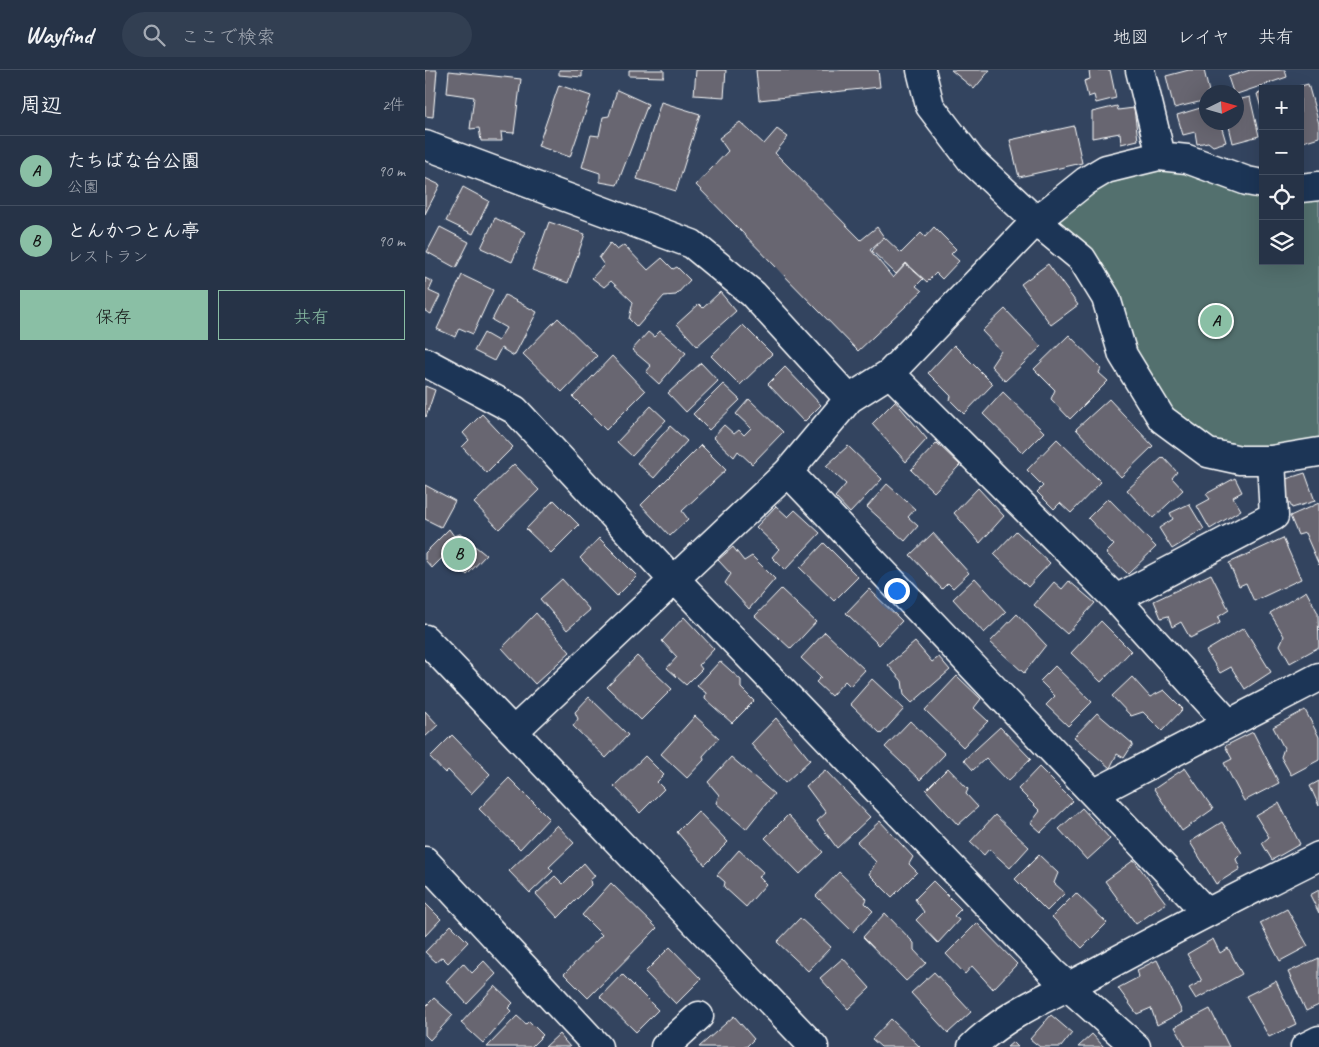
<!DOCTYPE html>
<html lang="ja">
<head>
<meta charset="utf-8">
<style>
	:root { --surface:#263347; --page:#323f52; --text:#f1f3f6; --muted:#a4aab4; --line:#424e60; --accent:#8abfa5 }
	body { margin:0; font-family:Caveat,"Klee One",sans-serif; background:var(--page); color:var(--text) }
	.controls { position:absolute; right:15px; top:15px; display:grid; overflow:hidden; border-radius:0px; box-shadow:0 5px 20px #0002 }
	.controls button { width:45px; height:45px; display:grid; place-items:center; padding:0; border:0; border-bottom:1px solid var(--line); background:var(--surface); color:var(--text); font:25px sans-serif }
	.compass { position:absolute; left:774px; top:15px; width:45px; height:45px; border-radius:50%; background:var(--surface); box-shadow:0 5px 20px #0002; rotate:85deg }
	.you { position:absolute; left:471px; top:520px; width:18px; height:18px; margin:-12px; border:4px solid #fff; border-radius:50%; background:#1a73e8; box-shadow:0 0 0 8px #1a73e833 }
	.badge { display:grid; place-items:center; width:32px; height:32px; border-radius:50%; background:var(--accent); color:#111; font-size:16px; font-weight:700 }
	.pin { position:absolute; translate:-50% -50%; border:2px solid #fff; box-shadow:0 1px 5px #0006 }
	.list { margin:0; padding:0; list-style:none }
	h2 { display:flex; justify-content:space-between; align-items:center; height:65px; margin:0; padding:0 20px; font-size:21px }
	h2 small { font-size:16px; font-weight:400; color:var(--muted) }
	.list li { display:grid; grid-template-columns:32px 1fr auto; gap:15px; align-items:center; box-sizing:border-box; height:70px; padding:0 20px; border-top:1px solid var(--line) }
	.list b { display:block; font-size:19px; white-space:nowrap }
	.list p { margin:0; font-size:16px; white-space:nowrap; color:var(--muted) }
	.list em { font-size:16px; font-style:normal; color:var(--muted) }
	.actions { display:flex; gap:10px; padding:15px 20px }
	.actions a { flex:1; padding:11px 0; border:1px solid var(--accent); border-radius:0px; text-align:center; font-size:18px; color:var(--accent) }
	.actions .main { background:var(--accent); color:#111 }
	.icon { flex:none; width:28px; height:28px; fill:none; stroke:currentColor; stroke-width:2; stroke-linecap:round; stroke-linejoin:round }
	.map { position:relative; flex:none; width:894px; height:977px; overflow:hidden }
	header { display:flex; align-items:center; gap:30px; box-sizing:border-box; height:70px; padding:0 25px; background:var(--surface); border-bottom:1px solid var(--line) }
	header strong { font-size:24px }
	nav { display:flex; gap:28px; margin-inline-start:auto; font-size:18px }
	.search { width:350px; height:45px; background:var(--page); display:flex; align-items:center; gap:12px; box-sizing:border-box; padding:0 18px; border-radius:28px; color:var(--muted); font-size:19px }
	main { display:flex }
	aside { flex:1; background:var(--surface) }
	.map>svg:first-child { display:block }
	.green { fill:#52706e; stroke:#a8b8b6 }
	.building { fill:#676671; stroke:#fff }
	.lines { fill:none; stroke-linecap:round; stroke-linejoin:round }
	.minor-casing { stroke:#fff; stroke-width:31 }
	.minor { stroke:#1d3557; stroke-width:28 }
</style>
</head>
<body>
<header>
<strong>Wayfind</strong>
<div class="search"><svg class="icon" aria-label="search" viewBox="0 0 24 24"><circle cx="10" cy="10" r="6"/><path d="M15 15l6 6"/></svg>ここで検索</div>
<nav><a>地図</a><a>レイヤ</a><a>共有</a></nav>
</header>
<main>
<aside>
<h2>周辺<small>2件</small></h2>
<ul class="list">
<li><span class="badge">A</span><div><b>たちばな台公園</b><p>公園</p></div><em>90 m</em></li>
<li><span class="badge">B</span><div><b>とんかつとん亭</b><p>レストラン</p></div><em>90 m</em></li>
</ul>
<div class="actions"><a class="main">保存</a><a>共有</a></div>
</aside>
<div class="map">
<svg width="894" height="977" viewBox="0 0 894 977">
	<rect width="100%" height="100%" fill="#33445f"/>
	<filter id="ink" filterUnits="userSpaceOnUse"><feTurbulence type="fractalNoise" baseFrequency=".02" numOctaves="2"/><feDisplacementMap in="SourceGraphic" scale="10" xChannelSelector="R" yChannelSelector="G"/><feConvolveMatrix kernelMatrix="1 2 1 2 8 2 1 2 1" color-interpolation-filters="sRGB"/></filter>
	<g filter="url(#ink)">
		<path class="green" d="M734 86 838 114V191H875V118L894 116V382L815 390 737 349 681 228 611 151Z"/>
		<path class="building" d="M0 0H12L8 47 0 46Z
			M134 0H157V7L134 5Z
			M204 0H239V7L204 6Z
			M271 0H301L299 27 269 25Z
			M331 0H453L455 17 334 30Z
			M526 0H565L549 19Z
			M664 0H685L691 28 671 33 669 25 663 27 659 11 665 9Z
			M764 0H779L784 22H782V30L749 38 741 6Z
			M825 0H860L862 7 812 24 808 22 803 7Z
			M24 1 96 9 89 63 76 62 77 71H56L54 58 45 59 49 27 22 23Z
			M883 14 894 54V67L878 72 875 61V19H865Z
			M134 15 166 26 145 87 113 76Z
			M192 20 223 34 192 115 175 112V103L157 97 166 65 174 66 178 47 184 46Z
			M838 22V45L832 24Z
			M825 27 834 66 808 73 803 52H812V30Z
			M236 32 275 44 251 121 212 109Z
			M692 36 693 40 709 38 713 70 696 74 695 63 667 68V42Z
			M782 36V52H795L801 72 788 76 783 72 772 74 770 62 758 65 752 45Z
			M315 52 339 74 352 59 363 67 350 83 436 170 452 157 459 167 445 180 468 208 481 194 498 209 491 216 497 221 433 281 271 115 303 81 294 68Z
			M649 56 657 93 594 107 585 70Z
			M0 108 15 115 0 144Z
			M38 117 64 131 48 164 21 151Z
			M70 148 100 162 87 192 56 178Z
			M124 152 160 164 143 213 107 200Z
			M15 157 44 172 31 198 2 182Z
			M509 157 531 179 526 184 534 191 517 209 511 203 502 212 481 193 471 204 447 181 459 167 476 183 496 163 500 167Z
			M185 173 192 180 199 175 223 200 237 188 248 199 252 197 265 210 251 225 239 226 212 257 204 249 208 232 186 211 179 217 167 208 179 195 174 188Z
			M623 194 653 235 626 255 596 214Z
			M37 205 68 220 48 264 34 258 30 267 12 259Z
			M0 208 8 212 4 221 15 226 6 244 0 241Z
			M295 222 311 241 272 276 252 254 274 234 278 238Z
			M80 225 112 242 89 286 76 278 69 291 49 281 59 263 73 271 81 258 67 250Z
			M580 239 616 277 580 311 566 296 576 281 557 261Z
			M133 248 172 286 137 322 98 284Z
			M318 255 347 284 315 315 286 286Z
			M235 261 261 283 234 314 221 302 226 296 207 280 223 262 229 267Z
			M644 265 676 298 674 303 683 311 645 349 626 329 630 320 609 299Z
			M529 275 568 314 539 344 525 330 526 326 503 303Z
			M187 286 220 321 181 360 148 327Z
			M276 293 293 311 261 342 243 323Z
			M360 297 396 335 379 352 343 314Z
			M298 314 315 330 284 360 268 344Z
			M0 316 10 320 1 347 0 346Z
			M578 322 619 362 598 383 558 344Z
			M324 329 358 362 327 394 313 381 309 387 288 367 299 355 309 364 314 360 319 365 326 358 311 344Z
			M684 329 728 376 696 407 651 359Z
			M470 331 502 369 481 392 447 354Z
			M226 336 241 350 207 386 192 372Z
			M57 344 88 377 62 403 37 377 44 370 38 363Z
			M245 356 262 371 229 408 212 393Z
			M632 369 676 412 646 443 635 433 629 439 612 422 618 416 602 400Z
			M512 373 535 395 509 422 486 400Z
			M276 375 301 400 257 441 263 449 245 466 216 435Z
			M423 376 457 409 425 443 410 427 421 414 401 396Z
			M738 387 752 402 747 408 758 420 728 448 702 420Z
			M89 394 114 420 74 459 49 433Z
			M880 403 890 431 867 438 860 424 861 409Z
			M810 408 817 422 808 427 816 440 785 459 772 436 785 429 781 424Z
			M462 414 490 439 483 447 493 456 480 471 442 437Z
			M0 415 30 431 16 457 0 449Z
			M553 418 579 446 555 473 529 443Z
			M683 428 731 477 703 504 681 483 689 475 663 448Z
			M129 430 154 455 126 483 101 459Z
			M894 433V495L880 463 873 465 865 446Z
			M764 434 779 459 747 479 734 458 748 449 745 443Z
			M351 436 363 447 370 440 395 463 360 500 347 487 354 479 331 457Z
			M24 459 29 466 35 464 61 485 42 505 20 485 7 498 0 490V483Z
			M591 461 625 493 603 517 569 484Z
			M508 463 544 503 528 518 523 513 517 519 485 485Z
			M174 468 212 506 192 526 155 488Z
			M858 468 876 509 829 531 821 513 814 516 804 493Z
			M399 473 433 507 409 531 375 498Z
			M308 477 319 491 327 486 350 509 324 539 300 513 306 504 293 490Z
			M786 504 804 540 793 547 795 553 765 568 756 552 747 557 743 546 736 548 729 531Z
			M550 508 581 542 559 563 528 529Z
			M137 509 165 540 142 560 115 529Z
			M644 511 670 533 642 564 609 535 629 512 637 519Z
			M356 519 391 552 366 579 330 546Z
			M444 519 477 551 454 575 421 543Z
			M881 521 893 543 894 577 865 593 855 575 859 566 845 543Z
			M111 543 145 582 110 614 77 578Z
			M592 544 621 575 599 603 565 572Z
			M259 547 289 579 274 595 277 599 261 615 242 598 252 587 237 571Z
			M676 551 706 581 676 612 646 583Z
			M819 558 846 602 820 619 806 597 795 603 781 581Z
			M400 562 440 600 425 616 420 611 406 626 391 612 396 607 376 588Z
			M490 572 507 592 514 587 525 600 487 633 479 625 477 611 463 595Z
			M212 586 247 619 216 650 182 617Z
			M295 591 316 610V618L329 631 307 653 280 629 281 623 272 616Z
			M630 596 667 632 643 656 621 635 630 626 615 611Z
			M532 606 556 629 549 638 563 651 538 677 500 640Z
			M707 607 725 627 739 620 758 639 737 661 718 642 706 646 687 626Z
			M447 609 479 639 456 664 425 634Z
			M164 627 203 665 181 688 148 656 153 649 150 642Z
			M880 640 894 667V690L866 705 856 687 859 678 848 657Z
			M0 641 13 655 0 667Z
			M672 643 708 674 699 688 692 684 685 698 649 667Z
			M270 646 294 668 278 686 279 690 262 708 236 684Z
			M351 648 385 690 360 713 326 674Z
			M485 651 520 684 495 710 460 677Z
			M575 657 606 689 583 711 561 688 548 700 539 690Z
			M828 662 854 713 819 731 799 693 807 689 800 676Z
			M27 665 65 704 46 724 23 700 20 703 5 687Z
			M220 686 239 705 232 712 239 719 215 743 189 716Z
			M306 687 349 724 321 759 291 733 294 725 283 712Z
			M614 697 648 731 616 762 606 753 615 741 593 719Z
			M523 698 543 719 541 724 553 737 533 755 501 720Z
			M760 698 788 739 757 761 729 719Z
			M400 700 445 747 412 778 392 751 401 743 381 716Z
			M84 708 124 748 95 779 54 739Z
			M894 711V736L885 716Z
			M854 733 875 774 847 790 837 773 844 767 831 746Z
			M657 738 685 769 662 790 634 759Z
			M273 741 303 772 280 795 252 762Z
			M363 745 398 782 375 804 340 768Z
			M570 745 604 777 585 798 564 779 559 785 545 772Z
			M455 751 488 787 484 794 492 802 467 827 444 804 451 792 432 772Z
			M797 752 817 783 811 789 815 799 791 814 765 772Z
			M132 755 149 773 124 797 128 801 105 823 84 801Z
			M314 780 338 802 334 807 341 814 321 837 299 817 300 812 292 805Z
			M614 785 633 803 629 813 640 823 622 841 590 809Z
			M709 790 741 833 711 854 680 811Z
			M159 793 170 806 165 810 166 815 133 848 111 824 130 806 138 814Z
			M414 802 442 829 440 833 448 841 428 862 391 826Z
			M508 811 536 839 529 846 534 850 513 873 491 850 499 842 490 829Z
			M186 813 232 858 163 928 139 904 177 865 157 845Z
			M894 820V843L885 825Z
			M651 823 682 853 657 878 627 847Z
			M0 833 16 849 0 866Z
			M862 839 883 876 855 891 835 853Z
			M460 843 489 873V880L501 893 481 911 438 867Z
			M375 848 406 877 383 901 352 872Z
			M552 853 592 894 568 919 547 896 540 904 521 884Z
			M26 855 43 872 23 893 17 887 11 892 0 882Z
			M788 869 795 883 803 878 817 904 771 929 764 918 777 911 762 884Z
			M245 877 276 909 251 934 220 902Z
			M418 888 445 918 423 939 395 908Z
			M894 888V935L881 941 863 902Z
			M732 890 757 942 732 955 726 938 712 944 693 918 714 907 712 900Z
			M59 891 71 904 42 934 21 911 38 893 47 903Z
			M509 902 546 942 523 963 486 923Z
			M197 904 233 940 211 962 175 927Z
			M851 911 871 954 844 967 821 926Z
			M70 916 88 933 83 938 86 941 58 973 36 953Z
			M9 928 28 945 5 970 0 965V937Z
			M785 939 804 977H761L750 957Z
			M626 945 647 963 636 977H615L605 969Z
			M92 946 101 954 104 951 118 965 106 977H62Z
			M309 946 329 969 321 977H274Z
			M466 949 495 977H456L447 969Z
			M134 964 145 977H120Z
			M667 964 679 977H653Z
			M588 972 593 977H582Z"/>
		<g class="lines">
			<defs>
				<path id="minor" d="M496 0 505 36 546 90 611 151 657 189 681 228 698 285 737 349 783 383 815 390H846L894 382
					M715 0 736 86
					M0 75 267 174 328 224 424 329
					M875 118 894 116
					M0 292 90 340 238 499 249 508 628 903 711 977
					M465 303 691 529 803 653
					M363 402 781 842
					M691 529 849 446 846 390
					M0 569 389 977
					M89 661 363 402 424 329 465 303 611 151 661 111 681 99 734 86 762 89 822 111 838 114
					M670 723 894 607
					M0 791 173 977
					M240 977 274 946
					M547 977C582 943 624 927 667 904 742 863 818 824 894 786
					M880 977 894 970"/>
			</defs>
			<use href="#minor" class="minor-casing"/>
			<use href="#minor" class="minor"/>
		</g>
	</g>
</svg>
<div class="controls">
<button>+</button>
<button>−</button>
<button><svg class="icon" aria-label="locate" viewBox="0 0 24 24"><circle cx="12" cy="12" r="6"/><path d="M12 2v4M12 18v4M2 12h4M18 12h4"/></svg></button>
<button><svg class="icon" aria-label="layers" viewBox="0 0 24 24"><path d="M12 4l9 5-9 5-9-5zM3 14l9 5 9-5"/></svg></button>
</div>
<svg class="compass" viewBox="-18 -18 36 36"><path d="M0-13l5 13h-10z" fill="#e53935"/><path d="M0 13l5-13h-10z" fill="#a4aab4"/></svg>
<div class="you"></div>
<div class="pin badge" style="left:791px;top:251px">A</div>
<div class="pin badge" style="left:34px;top:484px">B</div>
</div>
</main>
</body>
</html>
